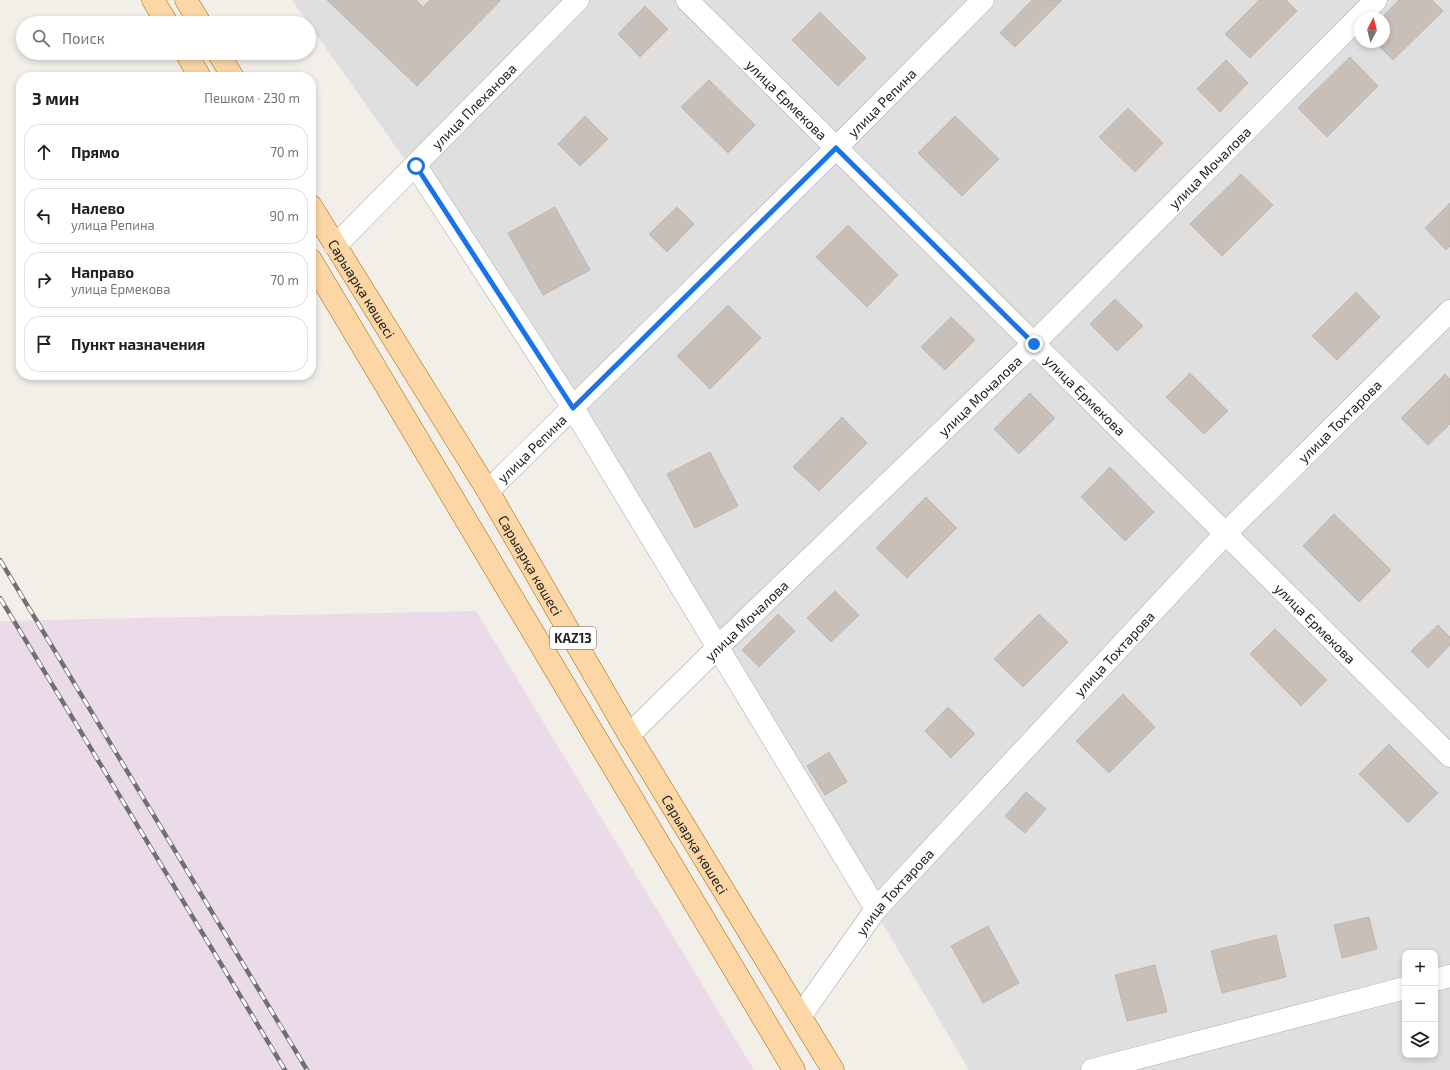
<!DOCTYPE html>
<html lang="ru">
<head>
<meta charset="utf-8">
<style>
	:root { --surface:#fff; --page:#f6f6f6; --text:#202124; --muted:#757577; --line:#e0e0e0 }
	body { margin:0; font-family:"Exo 2",sans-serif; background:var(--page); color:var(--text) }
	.controls { position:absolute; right:12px; bottom:12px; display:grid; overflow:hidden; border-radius:8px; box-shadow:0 2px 6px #0003 }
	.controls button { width:36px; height:36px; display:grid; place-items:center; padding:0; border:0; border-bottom:1px solid var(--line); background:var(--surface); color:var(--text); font:20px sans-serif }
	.compass { position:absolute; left:1354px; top:12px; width:36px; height:36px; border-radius:50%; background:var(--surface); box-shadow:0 2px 6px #0003; rotate:7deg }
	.stop { position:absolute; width:12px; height:12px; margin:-9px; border:3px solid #1a73e8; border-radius:50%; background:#fff }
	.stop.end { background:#1a73e8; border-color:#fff; box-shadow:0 1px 4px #0008 }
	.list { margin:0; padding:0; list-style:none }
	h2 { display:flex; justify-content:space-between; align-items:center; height:52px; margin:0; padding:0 16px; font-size:17px }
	h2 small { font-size:13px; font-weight:400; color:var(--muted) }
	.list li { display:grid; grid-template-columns:26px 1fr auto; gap:12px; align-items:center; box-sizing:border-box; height:56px; margin:0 8px 8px; padding:0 8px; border:1px solid var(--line); border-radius:16px }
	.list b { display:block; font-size:15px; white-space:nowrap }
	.list p { margin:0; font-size:13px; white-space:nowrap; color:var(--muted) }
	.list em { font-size:13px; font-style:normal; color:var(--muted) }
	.icon { flex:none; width:22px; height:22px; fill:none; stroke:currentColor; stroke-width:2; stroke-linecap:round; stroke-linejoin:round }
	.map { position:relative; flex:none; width:1450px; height:1070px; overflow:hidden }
	.search { position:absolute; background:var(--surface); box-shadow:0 2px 6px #0003; left:16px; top:16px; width:300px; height:44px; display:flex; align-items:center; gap:10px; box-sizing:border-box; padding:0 14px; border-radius:22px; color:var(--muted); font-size:15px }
	.panel { position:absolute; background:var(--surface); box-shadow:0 2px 6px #0003; left:16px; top:72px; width:300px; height:308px; border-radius:16px }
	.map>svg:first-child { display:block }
	.residential { fill:#e0dfdf; fill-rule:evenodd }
	.industrial { fill:#ebdbe8 }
	.building { fill:#c7bfb8; stroke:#c4b6ab }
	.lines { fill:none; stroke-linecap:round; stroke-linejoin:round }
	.minor-casing { stroke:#a9a9a9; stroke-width:23 }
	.primary-casing { stroke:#a06b00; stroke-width:23 }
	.minor { stroke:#fff; stroke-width:22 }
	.primary { stroke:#fcd6a4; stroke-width:22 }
	.rail-casing { stroke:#707070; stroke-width:4.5 }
	.rail { stroke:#fff; stroke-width:3; stroke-dasharray:9; stroke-linecap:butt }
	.route { stroke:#1a73e8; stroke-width:5 }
	.labels { text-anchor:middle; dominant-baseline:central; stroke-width:3; stroke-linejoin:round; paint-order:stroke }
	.shield { fill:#fff; stroke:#646464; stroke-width:1 }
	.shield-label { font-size:13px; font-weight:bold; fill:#222 }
	.street-label { font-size:14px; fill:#222; stroke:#fff }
</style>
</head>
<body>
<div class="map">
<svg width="1450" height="1070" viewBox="0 0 1450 1070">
	<rect width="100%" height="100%" fill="#f2efe9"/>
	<path class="residential" d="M292 0H1450V1070H969L565 386ZM1360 18H1384V42H1360ZM1405 953H1435V1055H1405Z"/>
	<path class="industrial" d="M476 611 754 1070H0V621Z"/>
	<path class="building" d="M327 0H416L423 7 430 0H501L417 86Z
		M1032 0H1062L1015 47 1000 33Z
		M1259 0H1286L1297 11 1250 58 1225 34Z
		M1399 0H1432L1443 11 1393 60 1375 42H1384V18H1381Z
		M645 6 668 29 640 57 618 34Z
		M820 12 866 58 838 86 792 40Z
		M1350 57 1378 86 1327 137 1298 108Z
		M1226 60 1248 83 1220 112 1197 89Z
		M709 80 755 125 728 153 681 107Z
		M1128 108 1163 143 1135 172 1099 137Z
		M585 116 608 139 580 166 558 144Z
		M955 116 999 159 962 196 918 153Z
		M1241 174 1273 205 1222 256 1190 224Z
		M1450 203V246L1446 250 1425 228Z
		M555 207 590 270 543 295 508 233Z
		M677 207 694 224 667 252 649 234Z
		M848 225 898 275 867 307 816 257Z
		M1356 292 1380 317 1337 360 1312 336Z
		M1115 299 1143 326 1117 351 1090 324Z
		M728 305 761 338 710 389 677 356Z
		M951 317 975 340 945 370 921 347Z
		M1190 373 1228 411 1204 434 1166 397Z
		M1445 374 1450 379V424L1428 445 1401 418Z
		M1030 393 1055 418 1019 454 994 429Z
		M842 417 867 443 819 491 793 467Z
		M710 452 738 506 695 528 667 474Z
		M1110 467 1154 512 1125 541 1081 497Z
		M926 497 957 528 907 578 876 548Z
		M1334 514 1391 570 1359 602 1303 546Z
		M835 591 859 615 831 642 807 618Z
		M778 614 795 631 759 667 742 650Z
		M1039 614 1068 642 1023 687 994 659Z
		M1438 625 1450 637V645L1428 668 1411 651Z
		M1275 629 1327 680 1301 706 1250 654Z
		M1123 694 1155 727 1109 773 1076 741Z
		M948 707 975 734 951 758 925 731Z
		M1389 744 1438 793 1408 823 1359 774Z
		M829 752 847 782 825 795 807 766Z
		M1026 792 1046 809 1025 833 1005 816Z
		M1369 917 1377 949 1342 958 1334 925Z
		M988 926 1019 983 983 1003 951 946Z
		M1276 935 1286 977 1222 993 1211 951Z
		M1155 965 1167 1012 1127 1021 1115 975Z"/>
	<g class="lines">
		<defs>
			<g id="minor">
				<path id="s1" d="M687 0 1450 756"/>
				<path d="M416 166 573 408 876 909"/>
				<path id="s2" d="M335 246 578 0"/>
				<path id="s3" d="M488 491 836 148 983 0"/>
				<path id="s4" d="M629 735 718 647 1033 344 1376 0"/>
				<path d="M1435 980 1450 976"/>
				<path id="s5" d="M801 1015 876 909 1225 534 1450 311"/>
				<path d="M1092 1070 1405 988"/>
			</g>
			<g id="primary">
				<path d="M153 0 167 23"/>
				<path d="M186 0 200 23"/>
				<path d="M186 53 200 77"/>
				<path d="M218 53 233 77"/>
				<path id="s6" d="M311 206 488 491 629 735 833 1070"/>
				<path d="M311 260 794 1070"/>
			</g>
		</defs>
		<use href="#minor" class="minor-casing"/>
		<use href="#primary" class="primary-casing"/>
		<use href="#minor" class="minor"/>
		<use href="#primary" class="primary"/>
		<defs>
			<path id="rail" d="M0 560 307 1070
				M0 598 285 1070"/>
		</defs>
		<use href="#rail" class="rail-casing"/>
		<use href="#rail" class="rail"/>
	</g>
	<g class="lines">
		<path class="route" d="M416 166 573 408 836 148 1034 344"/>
	</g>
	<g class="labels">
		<rect class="shield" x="550" y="627" width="46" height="22" rx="3"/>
		<g class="shield-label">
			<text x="573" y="638">KAZ13</text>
		</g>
		<g class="street-label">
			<text stroke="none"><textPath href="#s1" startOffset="141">улица Ермекова</textPath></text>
			<text stroke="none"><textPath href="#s3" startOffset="553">улица Репина</textPath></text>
			<text stroke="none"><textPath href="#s2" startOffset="197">улица Плеханова</textPath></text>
			<text stroke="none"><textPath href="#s4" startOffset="812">улица Мочалова</textPath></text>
			<text stroke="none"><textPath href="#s6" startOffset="97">Сарыарқа көшесі</textPath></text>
			<text stroke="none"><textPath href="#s1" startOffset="561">улица Ермекова</textPath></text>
			<text stroke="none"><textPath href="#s4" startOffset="488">улица Мочалова</textPath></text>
			<text stroke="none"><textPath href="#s5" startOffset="803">улица Тохтарова</textPath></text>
			<text stroke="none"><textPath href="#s3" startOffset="61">улица Репина</textPath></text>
			<text stroke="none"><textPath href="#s6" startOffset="421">Сарыарқа көшесі</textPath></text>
			<text stroke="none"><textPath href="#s4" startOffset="164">улица Мочалова</textPath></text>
			<text stroke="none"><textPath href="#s1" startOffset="885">улица Ермекова</textPath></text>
			<text stroke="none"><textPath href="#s5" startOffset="479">улица Тохтарова</textPath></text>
			<text stroke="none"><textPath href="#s6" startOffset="745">Сарыарқа көшесі</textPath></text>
			<text stroke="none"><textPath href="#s5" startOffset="155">улица Тохтарова</textPath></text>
		</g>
	</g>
</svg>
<div class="controls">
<button>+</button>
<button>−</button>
<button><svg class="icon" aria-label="layers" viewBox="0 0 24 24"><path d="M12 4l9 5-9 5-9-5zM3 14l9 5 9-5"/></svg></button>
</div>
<svg class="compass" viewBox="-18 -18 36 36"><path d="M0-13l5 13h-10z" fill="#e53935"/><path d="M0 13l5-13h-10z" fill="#757577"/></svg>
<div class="stop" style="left:416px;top:166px"></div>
<div class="stop end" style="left:1034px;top:344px"></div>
<div class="search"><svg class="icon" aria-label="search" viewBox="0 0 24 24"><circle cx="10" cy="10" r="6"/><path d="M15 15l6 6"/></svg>Поиск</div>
<section class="panel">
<h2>3 мин<small>Пешком · 230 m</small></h2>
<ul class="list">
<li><svg class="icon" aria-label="ahead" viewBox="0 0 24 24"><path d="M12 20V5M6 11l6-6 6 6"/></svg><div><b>Прямо</b></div><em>70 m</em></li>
<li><svg class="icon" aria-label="left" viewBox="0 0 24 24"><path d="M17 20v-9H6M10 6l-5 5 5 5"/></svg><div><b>Налево</b><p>улица Репина</p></div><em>90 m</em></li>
<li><svg class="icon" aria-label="right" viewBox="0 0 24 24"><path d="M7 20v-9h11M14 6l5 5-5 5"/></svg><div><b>Направо</b><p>улица Ермекова</p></div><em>70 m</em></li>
<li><svg class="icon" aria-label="arrive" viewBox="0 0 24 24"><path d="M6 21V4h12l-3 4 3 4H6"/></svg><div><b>Пункт назначения</b></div></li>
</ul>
</section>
</div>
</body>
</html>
